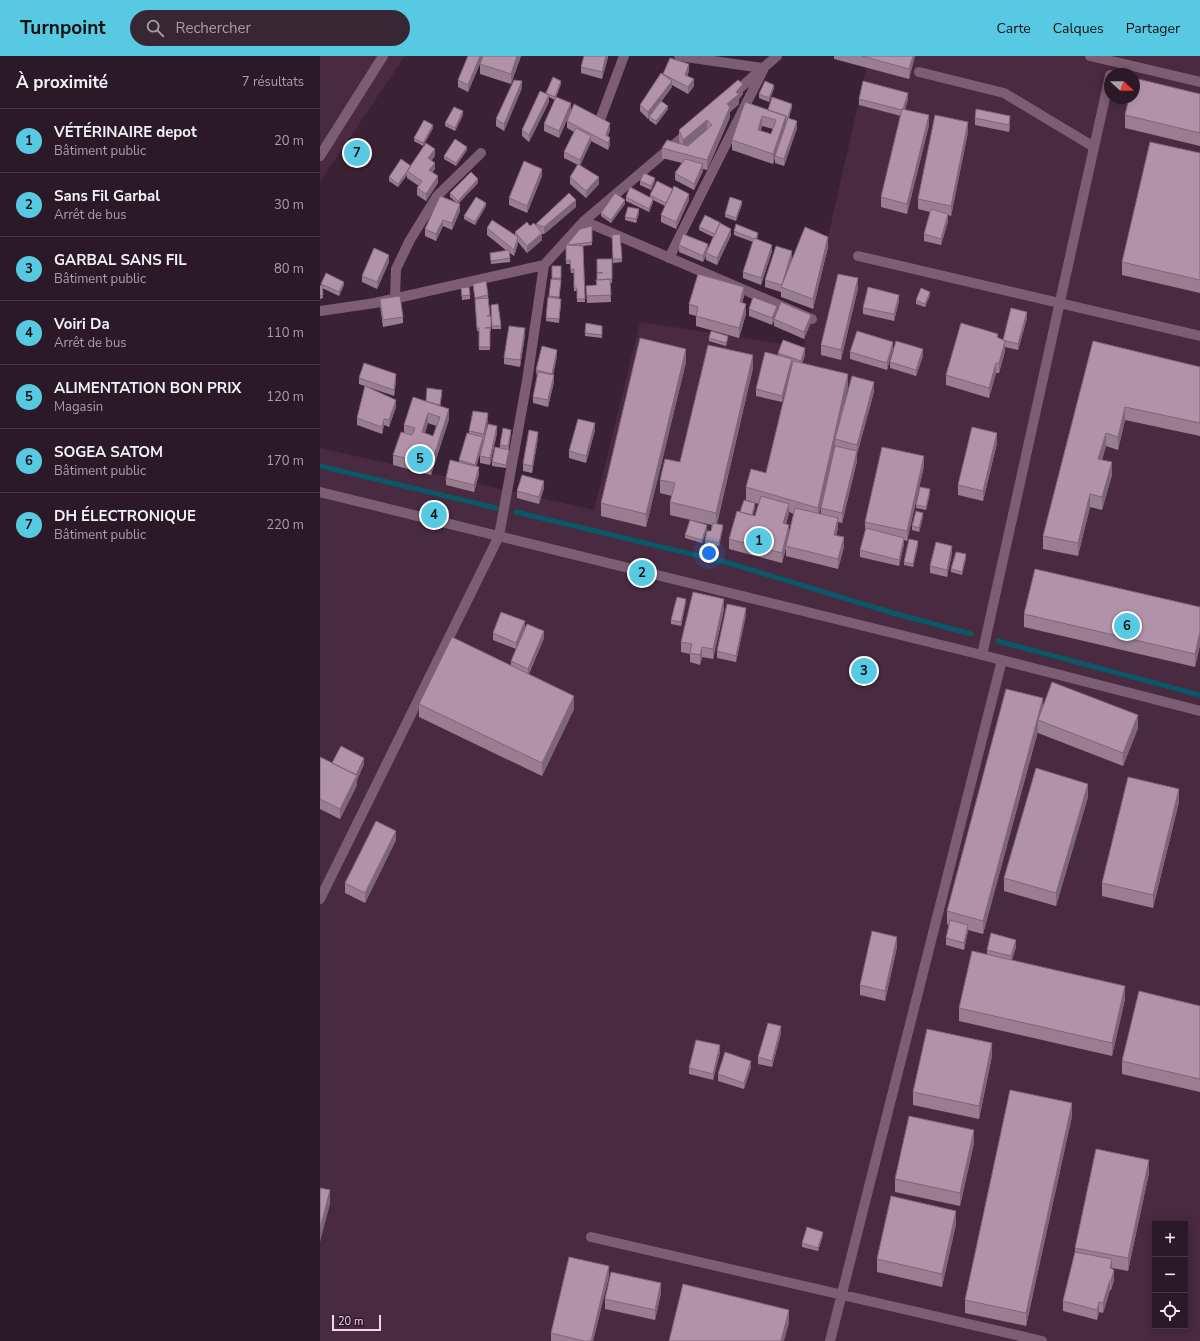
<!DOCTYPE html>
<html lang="fr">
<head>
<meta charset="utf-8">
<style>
	:root { --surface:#2c1927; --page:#382633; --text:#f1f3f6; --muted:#a6a0a7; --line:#483844; --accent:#57c9e2 }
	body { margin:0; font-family:"Nunito Sans",sans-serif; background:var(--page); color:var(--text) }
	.controls { position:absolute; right:12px; bottom:12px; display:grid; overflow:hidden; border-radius:0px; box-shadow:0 2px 10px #0003 }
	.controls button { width:36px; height:36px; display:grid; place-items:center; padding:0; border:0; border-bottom:1px solid var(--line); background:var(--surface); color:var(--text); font:20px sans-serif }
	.compass { position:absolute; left:784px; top:12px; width:36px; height:36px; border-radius:50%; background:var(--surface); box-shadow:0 2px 10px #0003; rotate:111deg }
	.scale { position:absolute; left:12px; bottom:10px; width:49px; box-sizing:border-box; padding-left:4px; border:2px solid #ebdae5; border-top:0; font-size:11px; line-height:14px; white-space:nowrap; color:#ebdae5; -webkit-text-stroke:3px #31182a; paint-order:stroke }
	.you { position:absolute; left:389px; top:497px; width:14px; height:14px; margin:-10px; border:3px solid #fff; border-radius:50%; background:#1a73e8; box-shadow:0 0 0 6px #1a73e833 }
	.badge { display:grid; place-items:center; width:26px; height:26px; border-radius:50%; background:var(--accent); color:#111; font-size:13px; font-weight:700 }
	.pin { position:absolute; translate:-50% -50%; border:2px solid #fff; box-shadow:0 1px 4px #0006 }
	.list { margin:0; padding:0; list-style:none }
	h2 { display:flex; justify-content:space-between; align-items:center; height:52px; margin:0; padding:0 16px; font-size:17px }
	h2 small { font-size:13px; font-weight:400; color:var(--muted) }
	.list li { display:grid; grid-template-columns:26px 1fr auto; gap:12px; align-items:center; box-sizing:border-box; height:64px; padding:0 16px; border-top:1px solid var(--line) }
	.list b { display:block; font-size:15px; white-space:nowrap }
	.list p { margin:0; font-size:13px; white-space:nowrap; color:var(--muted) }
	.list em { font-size:13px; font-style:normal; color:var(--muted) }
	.icon { flex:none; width:22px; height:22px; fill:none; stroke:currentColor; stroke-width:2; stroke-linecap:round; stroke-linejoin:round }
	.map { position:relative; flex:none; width:880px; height:1285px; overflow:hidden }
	header { display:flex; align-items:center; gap:24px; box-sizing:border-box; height:56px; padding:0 20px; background:var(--accent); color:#111 }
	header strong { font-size:19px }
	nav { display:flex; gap:22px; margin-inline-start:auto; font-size:14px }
	.search { width:280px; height:36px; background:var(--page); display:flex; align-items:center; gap:10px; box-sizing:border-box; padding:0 14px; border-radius:22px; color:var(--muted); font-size:15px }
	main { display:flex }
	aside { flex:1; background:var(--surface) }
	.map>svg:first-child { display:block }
	.built { fill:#492a40; fill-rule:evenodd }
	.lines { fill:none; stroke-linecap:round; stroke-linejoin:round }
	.stream { stroke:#085866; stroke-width:5 }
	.minor { stroke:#7d5d73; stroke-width:10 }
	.wall { fill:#997e90; fill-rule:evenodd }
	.shaded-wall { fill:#7d6676 }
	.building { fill:#b292a8; stroke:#7d6676; fill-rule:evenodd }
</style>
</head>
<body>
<header>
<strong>Turnpoint</strong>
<div class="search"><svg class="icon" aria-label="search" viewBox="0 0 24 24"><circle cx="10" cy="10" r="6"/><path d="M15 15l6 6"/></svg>Rechercher</div>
<nav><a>Carte</a><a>Calques</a><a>Partager</a></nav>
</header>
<main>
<aside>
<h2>À proximité<small>7 résultats</small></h2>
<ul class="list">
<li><span class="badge">1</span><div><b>VÉTÉRINAIRE depot</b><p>Bâtiment public</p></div><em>20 m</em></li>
<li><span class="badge">2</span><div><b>Sans Fil Garbal</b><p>Arrêt de bus</p></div><em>30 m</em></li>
<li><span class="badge">3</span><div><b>GARBAL SANS FIL</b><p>Bâtiment public</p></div><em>80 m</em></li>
<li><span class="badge">4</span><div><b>Voiri Da</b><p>Arrêt de bus</p></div><em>110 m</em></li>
<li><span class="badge">5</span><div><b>ALIMENTATION BON PRIX</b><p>Magasin</p></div><em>120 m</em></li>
<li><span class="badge">6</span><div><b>SOGEA SATOM</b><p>Bâtiment public</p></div><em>170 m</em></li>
<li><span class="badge">7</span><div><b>DH ÉLECTRONIQUE</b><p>Bâtiment public</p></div><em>220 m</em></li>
</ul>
</aside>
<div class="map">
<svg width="880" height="1285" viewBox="0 0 880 1285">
	<rect width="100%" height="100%" fill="#3b2134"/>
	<path class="built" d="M0 0H85L0 126Z
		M549 0H880V1285H0V392L274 454 320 266 483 291ZM790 18H814V42H790ZM835 1168H865V1270H835Z"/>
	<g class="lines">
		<path class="stream" d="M0 410 176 452
			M196 456 409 507 573 557 651 578
			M678 585 880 639"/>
		<path class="minor" d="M359 0 442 12
			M770 0 880 26
			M599 16 684 37 774 91
			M413 38 457 0
			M280 64 304 0
			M0 100 63 0
			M264 165 492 263
			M538 200 880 280
			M349 202 443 14
			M75 242 76 213 90 184 117 140 161 97
			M0 255 55 247 224 209 264 165 369 76
			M0 436 662 599 880 655
			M662 599 790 19
			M0 843 179 480 207 325 224 209
			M271 1181 722 1285
			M510 1285 682 604"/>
	</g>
	<path class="wall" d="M148 0H201L191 28 160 18V8L162 3 148 36 138 31V24Z
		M288 0 282 23 261 17V11Z
		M514 0H595L589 23 514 3Z
		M369 15 367 20 374 30 368 38 352 29V31L341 46 348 53 336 69 329 64V62L328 63 320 55V49L343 19Z
		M241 28 235 44 229 41V46L209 86 202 80V74L226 37Z
		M202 32 184 75 176 70V63Z
		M454 32 449 46 439 42V38Z
		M423 38 419 43V48L410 56V61L387 114 383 113V115L374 134 355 124V117L362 107 342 102V92L360 88 359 84V74Z
		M880 38V90L805 72V59Z
		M539 43H588L585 54 609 69 587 158 561 151V141L581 60 539 49Z
		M472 51 469 62 477 72 464 110 455 107V101L453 108 412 94V84L448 54ZM442 70 453 73 451 78 441 75Z
		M251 54 290 74 288 80 290 89 288 94 271 85V86L260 109 279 128 266 142 250 128V121L258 109 244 102V96L254 76 247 72V65L251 55 239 82 224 75V68Z
		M143 59 135 75 125 70V67Z
		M655 62 690 67 689 76 655 69Z
		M113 72 103 90 94 85V82Z
		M648 76 631 160 628 159V165L621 189 604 185V178L610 156 598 153V143Z
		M147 94 136 110 124 103V100Z
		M880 97V237L802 219V206Z
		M115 100 111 105 115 113 112 116 118 127 106 145 97 139V132L99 130 87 122V119L78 131 69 125V121L91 110Z
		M222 120 207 157 189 149V142Z
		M320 125H335L331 134 320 129Z
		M158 127 138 148 140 155 132 174 123 170 116 185 105 180V173L137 147 130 141V137Z
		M330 139 369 144 356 173 341 166V159L345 150 333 144V146L329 156 306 145V141H330Z
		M305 148 291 167 281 160V157Z
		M422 148 416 165 405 161V158Z
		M166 150 155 169 144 163V160Z
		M256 151 224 178H222V184L207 197 198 186V188L194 200 190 197V206L171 208 170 197 187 195 167 179V172L195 179V176L210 170 216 169V168Z
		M319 157 316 167 305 164V161Z
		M401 168 411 179 397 209 386 204V200L383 206 359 196V189L388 193 393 181 379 174V171Z
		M272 170V189L263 190 265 246H257V235H254V217H251L250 208H246V190Z
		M414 175 438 181 437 183 452 195 441 229 423 222V216L433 186 414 179Z
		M300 178 302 206 293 207 292 179Z
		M508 191 493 253 461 241V236L445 231V224L472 202 470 206Z
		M277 203H292V227H290L291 246 267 247 266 230 276 229 277 224Z
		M69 206 57 233 42 226V220Z
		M232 210H241V225L239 243 241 247 239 267 226 265 231 223H232Z
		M1 228 24 229 19 240 2 232 3 242 0 243V230L1 229Z
		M153 228 168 239 170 260H171V275H170V294H159V275H157L155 244Z
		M141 232 150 239V243L142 244Z
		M538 232 521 304 501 299V289Z
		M610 239 605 251 596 248V244Z
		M424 240 422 247 426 258 419 282 376 270V260L369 258V248Z
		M60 243 83 261V267L63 271 60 250Z
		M579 245 574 265 543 258V252Z
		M171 249 181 270V273H172Z
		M429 253 457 255 491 266 484 283 454 270V265L452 269 429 260Z
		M707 262 698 294 685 291V295L679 317H676L669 342 626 329V319L678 282 683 284Z
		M282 270V282L265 280V277Z
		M205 279 200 311 184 308V302Z
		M389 282 408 283 406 290 389 285Z
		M773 285 880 311V380L805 364 798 394 786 390 782 404 792 419 782 454 770 451 758 500 723 493V480Z
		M573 293 567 314 530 303V296Z
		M458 297 485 299 482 307 528 331 522 358 554 336 537 398V405L522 467 518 466V472L516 479 524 491 518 513 466 500V492L462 507 409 493V483L421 456 435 451 433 459 435 460 439 448 426 444V431L446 417 472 309 462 346 436 340V333L458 300ZM515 388V391L501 452V458H499ZM469 456 474 458 469 476 466 468Z
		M237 300 233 319 234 326 228 351 213 347V341L217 321 216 314Z
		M603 300 596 320 570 312V306Z
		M366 306 326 471 281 460V447Z
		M433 312 397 468 403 472 399 490 385 487V484L391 475 392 469 350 459V446L352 440 340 437V424L360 406Z
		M39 322 76 325 74 340 39 328Z
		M122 338 120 350 129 363 111 419 73 409V399L84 377V369L106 345ZM108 367 116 370 113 380 105 377Z
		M76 351 69 371 64 369 62 378 37 369V362Z
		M168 364 166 373 177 377 170 409 160 407V400L164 385H163V388L156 410 159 418 154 436 126 429V422L139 406V404L149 378V375Z
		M275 374 266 407 249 402V395Z
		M191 377 186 412 172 410V406L180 392V389Z
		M218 382 212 417 203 415V408Z
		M677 387 663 445 638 439V429Z
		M604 410 587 485 584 484V488L579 510 540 501V494L545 474V466Z
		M224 432 219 448 197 442V435Z
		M610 437 606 454 596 452V449Z
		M603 461 599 476 592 474V470Z
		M387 473 382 487 365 482V479Z
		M598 489 593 511 584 509V506Z
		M632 497 627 521 610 517V510Z
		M646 502 642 519 631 516V513Z
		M366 546 361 570 351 568V564Z
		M880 551V589L875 611 704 571V558Z
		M404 553 393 603 382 601 380 609 370 606V598L361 596V586Z
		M426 559 416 606 397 602V595Z
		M205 572 196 593 173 584V577Z
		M224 582 209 618 254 653 222 720 99 661V648L191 609V605Z
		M723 650 818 672 803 710 718 677V675L663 878 648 874 644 894 626 889V882L629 869 627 868V855Z
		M0 701 12 707 44 708 37 724V729L20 763 0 753Z
		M768 741 736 850 684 835V822Z
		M859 746 833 852 782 840V827Z
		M76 784 45 847 25 837V827Z
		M577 891 565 945 540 939V929Z
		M696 891 692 904 805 943 792 1000 639 965V952L667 898V894Z
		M880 950V1036L802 1018V1005Z
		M461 977 452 1011 438 1008V1001Z
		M400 996 393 1024 369 1018V1012Z
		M672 1000 659 1063 593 1049V1036Z
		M431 1011 424 1033 398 1025V1018Z
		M752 1060 706 1270 645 1257V1244Z
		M654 1087 640 1150 575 1136V1123Z
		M829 1117 808 1215 792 1212 794 1224 791 1234H790L783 1257 779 1256 777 1264 743 1255V1245L755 1196V1192Z
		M636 1168 622 1231 557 1216V1203Z
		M503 1179 498 1195 482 1191V1187Z
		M289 1220 273 1285H231V1277Z
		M341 1237 335 1264 285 1253V1243Z"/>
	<path class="shaded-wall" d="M160 0H163L148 36V29Z
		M197 0H201L191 28V18Z
		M286 0H288V2L282 23V16Z
		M593 0H595L589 23V13Z
		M369 8V15L365 26V19Z
		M374 23V30L368 38V31Z
		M202 25V32L184 75V68Z
		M241 25V28L235 44V41Z
		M352 25V31L328 63V56Z
		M423 28V38L419 43V48L410 56V61L387 114V104L407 48Z
		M454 29V32L449 46V42Z
		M588 37V43L583 61V54Z
		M229 39V46L209 86V79Z
		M251 47V54L239 82V75Z
		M472 48V51L468 65V61Z
		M348 50V53L336 69V65Z
		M143 55V59L135 75V72Z
		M609 59V69L587 158V148Z
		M442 60V70L438 84V74Z
		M466 60V70L453 108V98Z
		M690 60V67L689 76V69Z
		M387 64V74L363 94V84Z
		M477 65V72L464 110V103Z
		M648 66V76L631 160V150Z
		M290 67V74L286 85V79Z
		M113 69V72L103 90V87Z
		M271 80V86L260 110V104Z
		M290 82V89L288 94V87Z
		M147 91V94L136 110V107Z
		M115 93V100L108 109V102Z
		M115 107V113L109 121V114Z
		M383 108V115L374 134V128Z
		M222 113V120L207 157V150Z
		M87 115V119L78 131V128Z
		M118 120V127L106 145V138Z
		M279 121V128L266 142V135Z
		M335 122V125L331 134V130Z
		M158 123V127L138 148V145Z
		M369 138V144L356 173V166Z
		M333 143V146L329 156V153Z
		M256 144V151L224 178V171Z
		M305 144V148L291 167V164Z
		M422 145V148L416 165V162Z
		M166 147V150L155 169V166Z
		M140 148V155L132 174V167Z
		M319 153V157L316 167V163Z
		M628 158V165L621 189V183Z
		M123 164V170L116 185V178Z
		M411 173V179L397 209V202Z
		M222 177V184L207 197V190Z
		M198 181V188L194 200V194Z
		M508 181V191L493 253V243Z
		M388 188V195L386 197V200L383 206V200Z
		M452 189V195L441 229V222Z
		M472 195V202L463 231 462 229Z
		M69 199V206L57 233V226Z
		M538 222V232L521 304V294Z
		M24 226V229L19 240V236Z
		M424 231V240L420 256V246Z
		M610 236V239L605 251V248Z
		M579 239V245L574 265V258Z
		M426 248V258L419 282V272Z
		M457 250V257L454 263V265L452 269V262Z
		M707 256V262L698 294V288Z
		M491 259V266L484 283V276Z
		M205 272V279L200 311V304Z
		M685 285V295L679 317V307Z
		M573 286V293L567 314V307Z
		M485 292V299L481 312V305Z
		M366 293V306L326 471V458Z
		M603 293V300L596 320V314Z
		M237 294V300L232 324V318Z
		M433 299V312L396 470V457Z
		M472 303V310L462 346V340Z
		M676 307V317L669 342V332Z
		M76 318V325L74 340V334Z
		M528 318V331L516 383H515V388L498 465V452Z
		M234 319V326L228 351V344Z
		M554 326V336L537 398V389Z
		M76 344V351L69 371V364Z
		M805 351V364L798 394V381Z
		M129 353V363L111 419V409Z
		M108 357V367L102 386V376Z
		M168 357V364L164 385V378Z
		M64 363V369L62 378V371Z
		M275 367V374L266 407V400Z
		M177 370V377L170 409V402Z
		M191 374V377L188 394V390Z
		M218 376V382L212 417V410Z
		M677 377V387L663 445V435Z
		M786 377V390L778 416V403Z
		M163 381V388L155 415V409Z
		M189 394V397L186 412V409Z
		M537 395V405L522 467V457Z
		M604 400V410L587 485V475Z
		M792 406V419L782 454V441Z
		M159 411V418L154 436V429Z
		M224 425V432L219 448V441Z
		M610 433V437L606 454V451Z
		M770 438V451L758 500V487Z
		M435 447V451L430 467V464Z
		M469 448V458L463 477V467Z
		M603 457V461L599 476V472Z
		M518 462V472L514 489V479Z
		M387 469V473L382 487V484Z
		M403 469V472L399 490V487Z
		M469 469V479L462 507V497Z
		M524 481V491L518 513V503Z
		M584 482V488L579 510V504Z
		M598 485V489L593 511V508Z
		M632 490V497L627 521V514Z
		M646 498V502L642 519V516Z
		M366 543V546L361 570V566Z
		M404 543V553L393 603V593Z
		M426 552V559L416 606V600Z
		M205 565V572L196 593V587Z
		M224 575V582L208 619V613Z
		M880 576V589L875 611V598Z
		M382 591V601L380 609V599Z
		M254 640V653L222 720V707Z
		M723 642V655L718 664V675L663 878V865Z
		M818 659V672L803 710V697Z
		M44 702V708L37 724V729L20 763V753Z
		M768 728V741L736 850V837Z
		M859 733V746L833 852V839Z
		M76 775V784L45 847V837Z
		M648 869V875L644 894V887Z
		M577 881V891L565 945V935Z
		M696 884V891L691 907V900Z
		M805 930V943L792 1000V987Z
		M461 970V977L452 1011V1005Z
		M672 987V1000L659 1063V1050Z
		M400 989V996L393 1024V1018Z
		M431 1005V1011L424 1033V1027Z
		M752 1047V1060L706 1270V1257Z
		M654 1074V1087L640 1150V1137Z
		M829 1104V1117L808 1215V1202Z
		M10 1134V1148L0 1186V1173Z
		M636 1155V1168L622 1231V1218Z
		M503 1176V1179L498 1195V1192Z
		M792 1203V1213L790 1212Z
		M289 1210V1220L273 1285H271Z
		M794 1214V1224L791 1234V1224Z
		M790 1224V1234L783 1257V1247Z
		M341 1227V1237L335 1264V1254Z
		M779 1246V1256L777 1264V1254Z
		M469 1254V1267L464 1285H461Z"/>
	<path class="building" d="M148 0H160L148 29 138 24Z
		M163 0H197L191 18 160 8Z
		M264 0H286L282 16 261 11Z
		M542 0H593L589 13Z
		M350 2 369 8 365 19 374 23 368 31 343 18Z
		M341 17 352 25 328 56 320 49Z
		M233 21 241 25 235 41 226 37Z
		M814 22 880 38V77L805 59 809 42H814Z
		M194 24 202 25 184 68 176 63Z
		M418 24 423 28 416 36 419 38 407 48 410 51 387 104 342 92 347 84 368 90 392 69 387 64 363 84 359 74Z
		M445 25 454 29 449 42 439 38Z
		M543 25 588 37 583 53H582V54L539 43Z
		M220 35 229 39 209 79 202 74Z
		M236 41 251 47 239 75 224 68Z
		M452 41 472 48 468 61 448 54Z
		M341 45 348 50 336 65 329 61Z
		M425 46 466 60 453 98 412 84ZM442 60 456 64 451 78 438 74Z
		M254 48 290 67 286 79 290 82 288 87 247 65Z
		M134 51 143 55 135 72 125 67Z
		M582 53 609 59 587 148 561 141Z
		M656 53 690 60 689 69 655 62Z
		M615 59 648 66 631 150 598 143Z
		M468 62 477 65 464 103 455 100Z
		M104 64 113 69 103 87 94 82Z
		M256 72 271 80 260 104 244 96Z
		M135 83 147 91 136 107 124 100Z
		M830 86 880 97V224L802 206Z
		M106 87 115 93 108 102 115 107 109 114 118 120 106 138 97 132 102 125 87 115Z
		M81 103 91 110 78 128 69 121Z
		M365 103 383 108 374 128 355 117Z
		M204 105 222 113 207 150 189 142Z
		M258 108 279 121 266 135 250 121Z
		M151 116 158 123 138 145 130 137Z
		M324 117 335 122 331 130 320 125Z
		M337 125 353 133 346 147 330 139Z
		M354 130 369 138 356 166 341 159Z
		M310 131 333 143 329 153 306 141Z
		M249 137 256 144 224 171 216 168Z
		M295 137 305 144 291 164 281 157Z
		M120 140 140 148 132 167 123 164 116 178 105 173Z
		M156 141 166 147 155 166 144 160Z
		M410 141 422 145 416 162 405 158Z
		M308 151 319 153 316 163 305 161Z
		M611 153 628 158 621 183 604 178Z
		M385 159 401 167V168L400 167 395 178 379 171Z
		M172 164 198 181 194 194 167 172Z
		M207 166 210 170 214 167 222 177 207 190 195 176Z
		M400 167 411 173 397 202 386 197Z
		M416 168 438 177 436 183 434 182V183L414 175Z
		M272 170V186L248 189 263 190 265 243H257V232H254V213L251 214 250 204 246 205V190L260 173Z
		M485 171 508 181 493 243 461 231Z
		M300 178 302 203H293L292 179Z
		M363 178 388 188 383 200 359 189Z
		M434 182 452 189 441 222 423 216Z
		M456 190 472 195 462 229 445 224Z
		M54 192 69 199 57 226 42 220Z
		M189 194 190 202 171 205 170 197Z
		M277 203H292V223L277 224V217H283L277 216Z
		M232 210H241V222H232Z
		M6 217 24 226 19 236 1 228Z
		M378 218 424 231 420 246 426 248 419 272 376 260 378 251 369 248Z
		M518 218 538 222 521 294 501 289Z
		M231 223 241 224 239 241 229 240Z
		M290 223 291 239 267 240 266 230 277 229 276 224Z
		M166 225 168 239 155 242 153 228Z
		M2 229 3 239 0 240V230Z
		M149 231 150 239 142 240 141 232Z
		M548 231 579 239 574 258 543 252Z
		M601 232 610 236 605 248 596 244Z
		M80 240 83 261 63 264 60 243Z
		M228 241 241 243 239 263 226 262Z
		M433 241 457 250 452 262 429 253Z
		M168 242 170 259 167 260H171V271L165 272H170V291H159V272H157L155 243Z
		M461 246 491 259 484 276 454 263Z
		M178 248 181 270H172L171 249Z
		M691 252 707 256 698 288 683 284Z
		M266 267 282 270V279L265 277Z
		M641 267 678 278 677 281 685 285 679 307H676L669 332 626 319Z
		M189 270 205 272 200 304 184 302Z
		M391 275 408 280 406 287 389 282Z
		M537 275 573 286 567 307 530 296Z
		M320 282 366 293 326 458 281 447Z
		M463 284 485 292 481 305 458 297Z
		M576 285 603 293 596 314 570 306Z
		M773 285 880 311V367L805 351 798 381 786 377 778 403 792 406 782 441 770 438 758 487 723 480Z
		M388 289 433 299 396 457 350 446 355 427 340 424 345 403 360 406Z
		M222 290 237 294 232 318 216 314Z
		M445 296 472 303 462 340 436 333Z
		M473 305 528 318 498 452 426 431 431 413 446 417Z
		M44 307 76 318 74 334 39 322Z
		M218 316 234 319 228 344 213 341Z
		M532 320 554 326 537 389 515 383Z
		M45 330 76 344 69 364 64 363 62 371 37 362Z
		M107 332 122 334 120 349 116 348 106 345Z
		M93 341 129 353 111 409 73 399 81 376 92 379 95 372 84 369ZM108 357 120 361 113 380 102 376Z
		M153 355 168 357 164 378 149 375Z
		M258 363 275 367 266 400 249 395Z
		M168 368 177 370 170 402 160 400Z
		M652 371 677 377 663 435 638 429Z
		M183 372 191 374 188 390 180 389Z
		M209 374 218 376 212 410 203 408Z
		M147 377 163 381 155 409 139 404Z
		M515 390 537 395 522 457 501 452Z
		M175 391 189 394 186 409 172 406Z
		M562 391 604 400 587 475 545 466Z
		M130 404 159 411 154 429 126 422Z
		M202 419 224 425 219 441 197 435Z
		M600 431 610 433 606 451 596 449Z
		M441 440 469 448 463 467 469 469 462 497 409 483 417 455 435 460Z
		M424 444 435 447 432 459 420 456Z
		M475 452 518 462 514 479 524 481 518 503 466 490Z
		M596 455 603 457 599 472 592 470Z
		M370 464 387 469 382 484 365 479Z
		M393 467 403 469 399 487 385 484 387 475H391Z
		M546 472 584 482 579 504 540 494Z
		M589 483 598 485 593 508 584 506Z
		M616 486 632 490 627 514 610 510Z
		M636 496 646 498 642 516 631 513Z
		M715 513 880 551V576L875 598 704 558Z
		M373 536 404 543 393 593 382 591 380 599 370 597 372 588 361 586Z
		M357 541 366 543 361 566 351 564Z
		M407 548 426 552 416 600 397 595Z
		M181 556 205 565 196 587 173 577Z
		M207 568 224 575 208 613 191 605Z
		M132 581 254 640 222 707 99 648Z
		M732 626 818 659 803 697 718 664Z
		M686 633 723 642 663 865 627 855Z
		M21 690 44 702 36 719 12 707Z
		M0 701 37 719 20 753 0 743Z
		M716 712 768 728 736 837 684 822Z
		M808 721 859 733 833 839 782 827Z
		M56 765 76 775 45 837 25 827Z
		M630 864 648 869 644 887 626 882Z
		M552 875 577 881 565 935 540 929Z
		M671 877 696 884 691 900 667 894Z
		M652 895 805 930 792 987 639 952Z
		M819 935 880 950V1023L802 1005Z
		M448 967 461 970 452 1005 438 1001Z
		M607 973 672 987 659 1050 593 1036Z
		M376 984 400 989 393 1018 369 1012Z
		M405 996 431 1005 424 1027 398 1018Z
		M690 1034 752 1047 706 1257 645 1244Z
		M589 1060 654 1074 640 1137 575 1123Z
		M776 1093 829 1104 808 1202 755 1192Z
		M0 1132 10 1134 0 1173Z
		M571 1140 636 1155 622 1218 557 1203Z
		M487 1171 503 1176 498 1192 482 1187Z
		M755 1196 792 1203 790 1212 794 1214 791 1224H790L783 1247 779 1246 777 1254 743 1245Z
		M249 1201 289 1210 271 1285H264L231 1277Z
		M291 1216 341 1227 335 1254 285 1243Z
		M363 1228 469 1254 461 1285H349Z"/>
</svg>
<div class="controls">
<button>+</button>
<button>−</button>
<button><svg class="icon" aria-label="locate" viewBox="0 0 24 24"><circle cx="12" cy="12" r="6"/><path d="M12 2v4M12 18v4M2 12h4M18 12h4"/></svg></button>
</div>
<svg class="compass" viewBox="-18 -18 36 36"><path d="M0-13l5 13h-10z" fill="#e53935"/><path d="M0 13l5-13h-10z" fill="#a6a0a7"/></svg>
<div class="scale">20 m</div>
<div class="you"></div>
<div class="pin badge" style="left:439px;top:485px">1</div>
<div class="pin badge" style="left:322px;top:517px">2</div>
<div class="pin badge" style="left:544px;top:615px">3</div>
<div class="pin badge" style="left:114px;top:459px">4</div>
<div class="pin badge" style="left:100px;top:403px">5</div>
<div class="pin badge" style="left:807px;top:570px">6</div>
<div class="pin badge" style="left:37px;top:97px">7</div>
</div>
</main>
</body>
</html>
